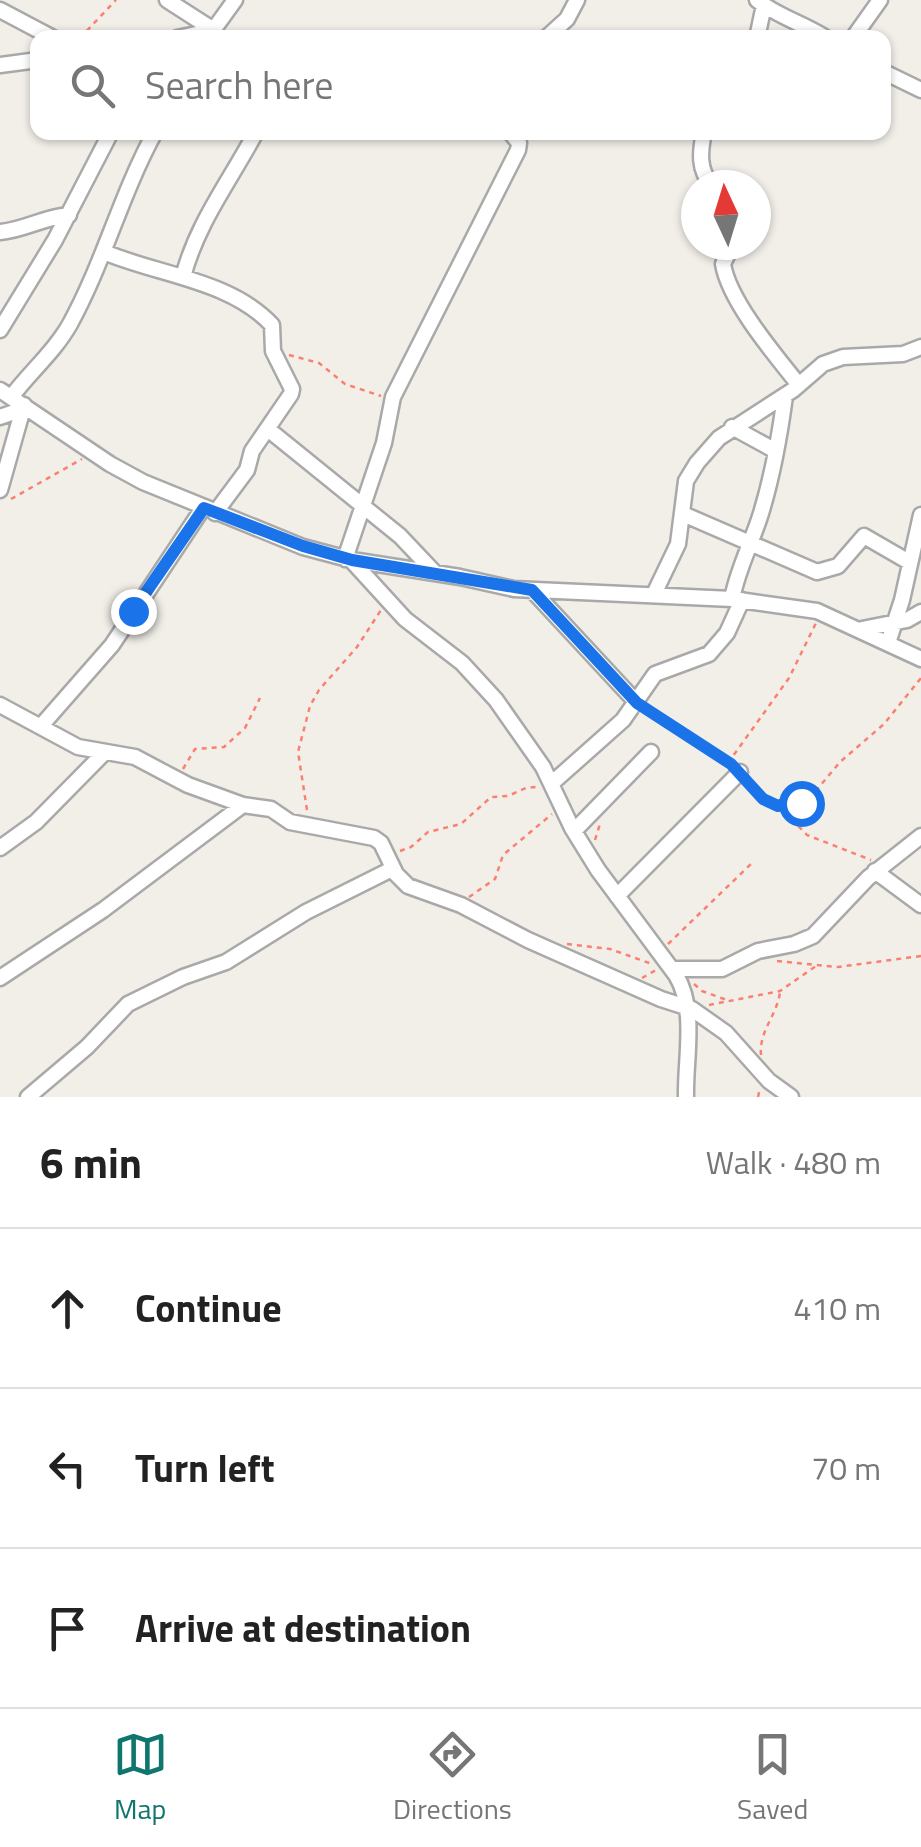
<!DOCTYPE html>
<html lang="en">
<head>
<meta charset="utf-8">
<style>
	:root { --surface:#fff; --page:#f6f6f6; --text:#222; --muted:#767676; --line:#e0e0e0; --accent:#0f766e }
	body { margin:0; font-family:"Titillium Web",sans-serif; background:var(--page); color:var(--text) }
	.compass { position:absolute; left:681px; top:170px; width:90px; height:90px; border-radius:50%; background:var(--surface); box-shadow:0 2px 8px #0004; rotate:356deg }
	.stop { position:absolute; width:30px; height:30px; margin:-22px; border:8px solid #1a73e8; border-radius:50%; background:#fff }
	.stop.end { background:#1a73e8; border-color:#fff; box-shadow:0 2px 10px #0008 }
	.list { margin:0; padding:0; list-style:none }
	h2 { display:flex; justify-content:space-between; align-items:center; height:130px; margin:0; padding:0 40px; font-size:42px }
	h2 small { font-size:32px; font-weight:400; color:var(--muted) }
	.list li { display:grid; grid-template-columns:65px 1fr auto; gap:30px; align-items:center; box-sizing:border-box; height:160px; padding:0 40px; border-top:2px solid var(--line) }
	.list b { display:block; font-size:38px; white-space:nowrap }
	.list em { font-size:32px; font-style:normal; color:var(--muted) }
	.icon { flex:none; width:55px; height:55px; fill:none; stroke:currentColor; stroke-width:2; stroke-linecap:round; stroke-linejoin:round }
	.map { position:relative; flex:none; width:921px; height:1097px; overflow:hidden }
	.search { position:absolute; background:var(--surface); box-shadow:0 2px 8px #0004; left:30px; right:30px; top:30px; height:110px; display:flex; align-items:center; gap:25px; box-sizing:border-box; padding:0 35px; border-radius:20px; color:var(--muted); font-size:38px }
	.sheet { height:610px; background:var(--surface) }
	nav { display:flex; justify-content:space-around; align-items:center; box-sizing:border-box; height:140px; border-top:2px solid var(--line); background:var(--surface); font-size:28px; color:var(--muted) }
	nav a { display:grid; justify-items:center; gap:5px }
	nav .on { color:var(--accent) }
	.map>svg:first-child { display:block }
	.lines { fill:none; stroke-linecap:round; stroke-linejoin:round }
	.minor-casing { stroke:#a9a9a9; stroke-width:19 }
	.path { stroke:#fa8072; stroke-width:2.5; stroke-dasharray:5 5; stroke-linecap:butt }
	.minor { stroke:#fff; stroke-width:14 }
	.route { stroke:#1a73e8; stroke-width:12 }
</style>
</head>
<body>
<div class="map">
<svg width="921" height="1097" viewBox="0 0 921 1097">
	<rect width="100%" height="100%" fill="#f2efe9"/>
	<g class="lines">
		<defs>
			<path id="minor" d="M167 0 212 29
				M757 0C778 17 803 23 826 38
				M0 10 53 38
				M209 36 235 0
				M177 38 211 31
				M546 38 567 19 577 0
				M757 38 764 5
				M853 38 880 0
				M0 65 38 60
				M884 72 921 90
				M704 132C700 152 698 170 712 185
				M0 232C24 230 44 217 69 215
				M732 245 723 264C729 301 775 355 799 385
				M104 252C158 275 230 280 272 325L273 351 292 389 291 394 252 451 247 470 215 513
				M183 277C197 223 230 181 256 132
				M0 330 55 240 111 132
				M0 390 110 464 143 482 303 547 352 560 460 577 514 589 732 599 817 611 921 659
				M12 396C30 372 55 351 70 324 104 262 121 194 155 132
				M0 417 23 409
				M732 427 774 450
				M269 430 400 536 435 573
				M0 490 24 405
				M683 514 817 572 838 566 864 536 909 562
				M345 559 384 443 393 397 518 150 519 143 510 132
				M352 561 405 619 462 663 496 700 543 767 572 828 598 870 676 975C697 1010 685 1058 686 1097
				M532 590 637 703
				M654 594 678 544 686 481 697 463 719 438 793 390 823 364 843 357 903 354 921 347
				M732 599C738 567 753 541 762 510 773 473 780 434 785 396
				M862 629 907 620 921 612
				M888 643 902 600 921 515
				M0 705 78 747 135 757 188 785 243 805 271 809 290 822 374 838 381 843 396 874 408 886 461 905 528 940 661 999 692 1009 726 1033 769 1081 791 1097
				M41 726 112 645 203 508
				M551 784 623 720 655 674 709 654 727 633 742 600
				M574 831 651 752
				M0 848 36 822 105 752
				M875 871 921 905
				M617 896 740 772
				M672 969H722L758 951 794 944 813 936 868 878 921 836
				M0 978 103 910 243 805
				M28 1097 87 1047 128 1004 183 977 226 962 306 912 392 869"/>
		</defs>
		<use href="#minor" class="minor-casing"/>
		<path class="path" d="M80 38 116 0
			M289 355 319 363 345 384 381 396
			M11 499 82 459
			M649 711 730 764
			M728 763 789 678 816 623
			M183 769 195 749 224 747 245 728 260 698
			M747 780 763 799 781 808 807 835 871 860
			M780 806 809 799 840 762 884 724 921 678
			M307 810 298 752 310 706 319 690 357 647 381 610
			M595 840 600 824
			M400 851 411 847 428 832 461 824 491 797 508 796 526 788 536 787
			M469 897 495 879 503 855 552 814
			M567 944 610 949 652 964
			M668 944 752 863
			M777 961 838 967 921 956
			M642 978 656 970
			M694 984 702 991 727 1000
			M709 1005 780 991 816 966
			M761 1055C759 1030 777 1016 780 992
			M758 1097 760 1088"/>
		<use href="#minor" class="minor"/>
	</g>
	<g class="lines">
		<path class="route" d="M133 611 204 508 303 546 352 560 532 590 637 703 731 764 763 799 778 806 789 802 801 803"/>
	</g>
</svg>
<svg class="compass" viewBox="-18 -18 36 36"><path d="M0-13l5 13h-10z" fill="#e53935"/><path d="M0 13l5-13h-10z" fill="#767676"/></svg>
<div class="stop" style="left:801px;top:803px"></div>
<div class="stop end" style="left:133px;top:611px"></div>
<div class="search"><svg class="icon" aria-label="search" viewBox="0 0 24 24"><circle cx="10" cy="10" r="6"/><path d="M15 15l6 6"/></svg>Search here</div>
</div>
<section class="sheet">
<h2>6 min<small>Walk · 480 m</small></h2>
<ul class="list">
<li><svg class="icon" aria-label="ahead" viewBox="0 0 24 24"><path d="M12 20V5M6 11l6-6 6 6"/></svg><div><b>Continue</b></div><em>410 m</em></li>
<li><svg class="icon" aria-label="left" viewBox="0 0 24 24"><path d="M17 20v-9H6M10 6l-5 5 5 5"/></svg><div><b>Turn left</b></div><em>70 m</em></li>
<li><svg class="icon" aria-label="arrive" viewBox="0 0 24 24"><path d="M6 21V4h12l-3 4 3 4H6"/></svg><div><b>Arrive at destination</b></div></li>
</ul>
</section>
<nav>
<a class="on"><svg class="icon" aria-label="map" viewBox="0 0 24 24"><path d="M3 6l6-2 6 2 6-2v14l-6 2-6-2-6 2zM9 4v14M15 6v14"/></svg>Map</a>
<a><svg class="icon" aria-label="directions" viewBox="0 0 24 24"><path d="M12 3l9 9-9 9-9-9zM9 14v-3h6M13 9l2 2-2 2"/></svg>Directions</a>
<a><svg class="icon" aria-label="saved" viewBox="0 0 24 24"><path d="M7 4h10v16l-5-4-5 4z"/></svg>Saved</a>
</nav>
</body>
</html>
